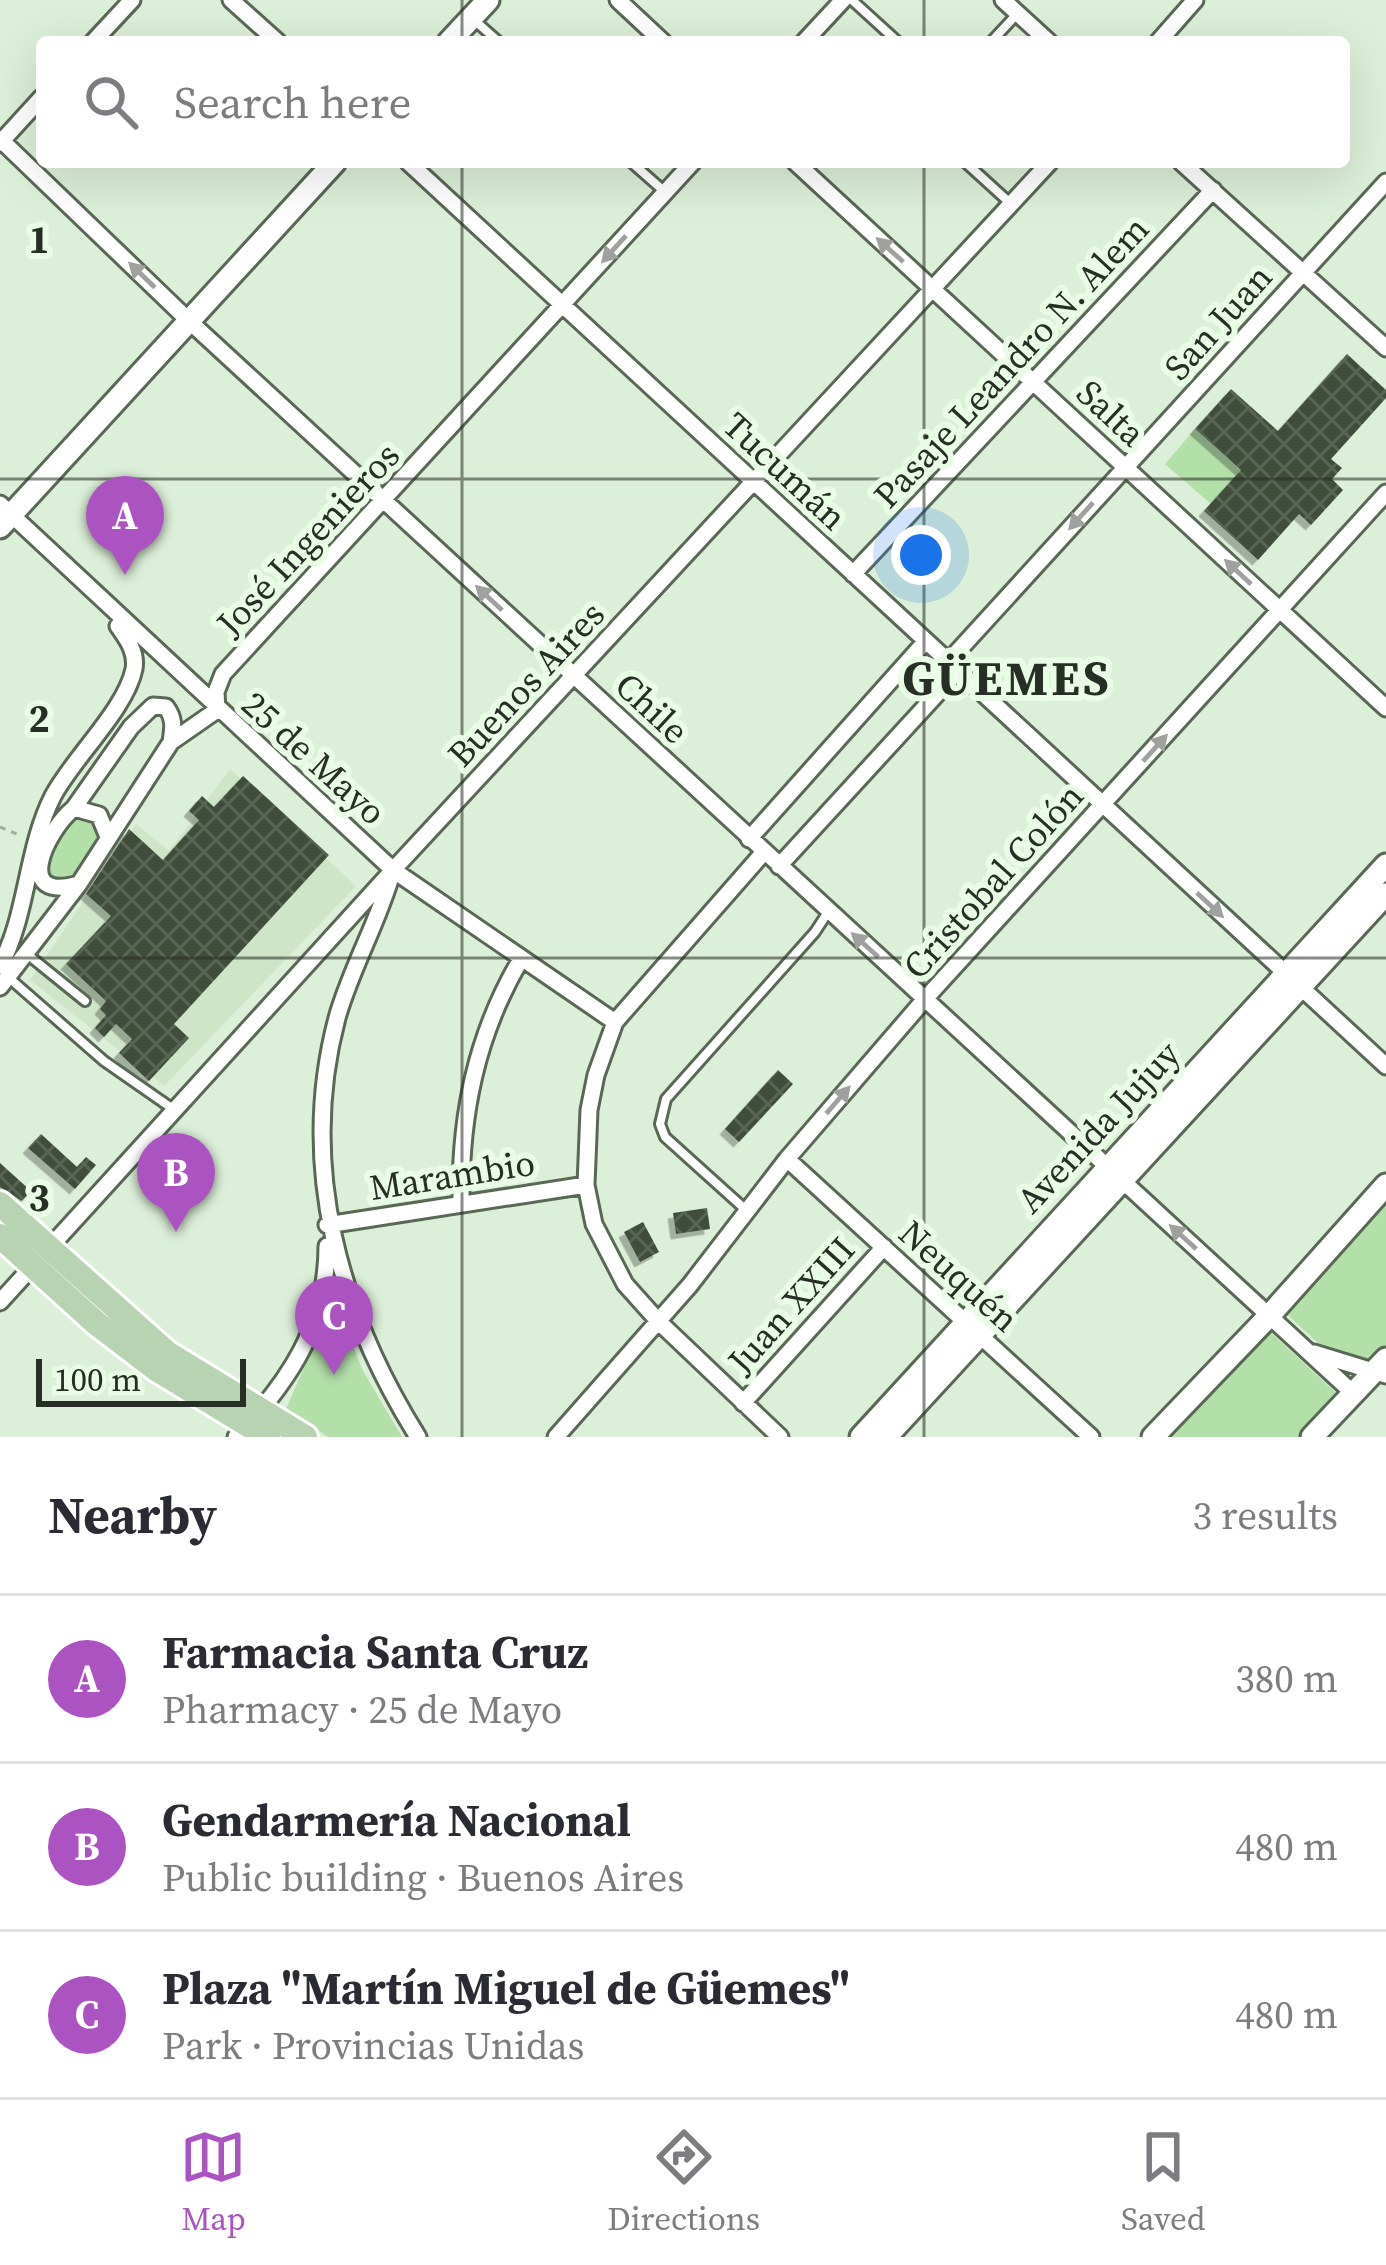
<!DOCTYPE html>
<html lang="en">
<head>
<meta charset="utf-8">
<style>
	:root { --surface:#fff; --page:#f2f2f3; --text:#2b2b33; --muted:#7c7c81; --line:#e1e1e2; --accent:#ab53c0 }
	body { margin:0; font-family:"Source Serif 4",serif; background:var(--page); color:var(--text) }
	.scale { position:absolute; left:36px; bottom:30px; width:210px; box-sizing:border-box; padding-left:12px; border:6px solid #272e25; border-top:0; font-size:33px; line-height:42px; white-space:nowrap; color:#272e25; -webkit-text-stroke:9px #e9fce5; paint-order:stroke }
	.you { position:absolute; left:921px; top:555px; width:42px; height:42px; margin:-30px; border:9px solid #fff; border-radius:50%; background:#1a73e8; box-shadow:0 0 0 18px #1a73e833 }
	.badge { display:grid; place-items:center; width:78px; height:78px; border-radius:50%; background:var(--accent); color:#fff; font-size:39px; font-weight:700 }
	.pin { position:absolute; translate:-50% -99px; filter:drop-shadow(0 3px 6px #0008) }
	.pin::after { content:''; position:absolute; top:63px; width:42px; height:36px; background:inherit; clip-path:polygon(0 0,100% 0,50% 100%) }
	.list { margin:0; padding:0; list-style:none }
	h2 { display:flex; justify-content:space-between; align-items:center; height:156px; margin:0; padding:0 48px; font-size:51px }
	h2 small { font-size:39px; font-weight:400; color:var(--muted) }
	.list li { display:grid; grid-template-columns:78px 1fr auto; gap:36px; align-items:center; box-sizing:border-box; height:168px; padding:0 48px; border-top:3px solid var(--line) }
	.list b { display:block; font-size:45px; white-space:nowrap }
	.list p { margin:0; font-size:39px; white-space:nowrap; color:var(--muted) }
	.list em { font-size:39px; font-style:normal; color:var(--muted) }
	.icon { flex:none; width:66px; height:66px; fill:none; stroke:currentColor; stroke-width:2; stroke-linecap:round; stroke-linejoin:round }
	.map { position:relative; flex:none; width:1386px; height:1437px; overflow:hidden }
	.search { position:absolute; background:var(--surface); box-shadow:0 12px 48px #0002; left:36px; right:36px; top:36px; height:132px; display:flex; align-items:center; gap:30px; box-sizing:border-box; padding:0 42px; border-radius:12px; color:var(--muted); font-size:45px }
	.sheet { height:660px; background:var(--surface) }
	nav { display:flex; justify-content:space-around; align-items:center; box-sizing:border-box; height:168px; border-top:3px solid var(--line); background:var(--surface); font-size:33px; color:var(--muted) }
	nav a { display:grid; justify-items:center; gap:6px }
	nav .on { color:var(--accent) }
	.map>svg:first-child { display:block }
	.built { fill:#cee5c8 }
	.green { fill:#b3dfa9 }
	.building { fill:url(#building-cross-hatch); filter:url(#shadow) }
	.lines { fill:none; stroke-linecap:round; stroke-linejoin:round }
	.service-casing { stroke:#586854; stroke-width:14 }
	.minor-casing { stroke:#586854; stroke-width:21 }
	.tertiary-casing { stroke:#586854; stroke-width:27 }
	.secondary-casing { stroke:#586854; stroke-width:27 }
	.primary-casing { stroke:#fff; stroke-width:30 }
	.path { stroke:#a0af9d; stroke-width:3; stroke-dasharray:6 6; stroke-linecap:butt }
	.service { stroke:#fff; stroke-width:8 }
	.minor { stroke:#fff; stroke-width:15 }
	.tertiary { stroke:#fff; stroke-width:21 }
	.secondary { stroke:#fff; stroke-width:21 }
	.primary { stroke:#b8d3b1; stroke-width:24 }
	.oneway { fill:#9ea19d }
	.grid { fill:none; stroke:#272e25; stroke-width:3; stroke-opacity:0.55 }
	.labels { text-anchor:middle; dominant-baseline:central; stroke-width:12; stroke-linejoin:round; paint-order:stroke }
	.street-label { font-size:36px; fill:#272e25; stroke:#e9fce5 }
	.district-label { font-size:48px; font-weight:bold; letter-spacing:3px; fill:#272e25; stroke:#e9fce5 }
	.grid-label { font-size:39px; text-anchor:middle; font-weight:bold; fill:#272e25; stroke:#e9fce5; stroke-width:12; stroke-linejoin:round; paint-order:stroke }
</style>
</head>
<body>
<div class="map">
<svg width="1386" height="1437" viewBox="0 0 1386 1437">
	<defs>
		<pattern id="building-cross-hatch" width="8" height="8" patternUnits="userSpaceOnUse" patternTransform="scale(3)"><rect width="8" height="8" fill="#3f4e3b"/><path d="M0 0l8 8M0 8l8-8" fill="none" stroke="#586555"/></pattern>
		<filter id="shadow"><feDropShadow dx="-5.5" dy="5.5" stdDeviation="0" flood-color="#0004"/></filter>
	</defs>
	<rect width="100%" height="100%" fill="#dcefd8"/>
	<path class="built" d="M230 769 356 886 164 1086 30 980 136 824 169 851Z"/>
	<path class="green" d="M1195 429 1241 470 1211 504 1165 464Z
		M73 814 94 816 101 837 73 879 59 881 50 876 46 852Z
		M1386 1203V1346L1371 1363 1321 1346 1288 1315Z
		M336 1316 342 1319 363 1371 402 1437H328L286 1409 324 1322Z
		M1266 1328 1338 1395 1302 1437H1163Z"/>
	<path class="building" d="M1347 354 1386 390V398L1331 459 1342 468 1332 479 1343 490 1311 525 1299 514 1258 560 1204 511 1241 470 1195 429 1231 389 1278 431Z
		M243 776 329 855 174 1024 189 1038 149 1081 119 1053 132 1039 116 1024 104 1037 95 1028 106 1015 100 1009 106 1001 66 964 111 916 86 894 129 829 163 860 199 820 189 811 202 796 214 807Z
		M778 1070 793 1084 739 1142 725 1129Z
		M41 1134 77 1167 86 1157 96 1165 75 1189 28 1148Z
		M0 1163 31 1191 22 1201 0 1187Z
		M707 1208 710 1229 676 1234 673 1213Z
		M643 1222 659 1252 640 1262 624 1232Z"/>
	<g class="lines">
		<defs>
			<path id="service" d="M852 0 898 42
				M473 19 499 42
				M991 42 1017 14
				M631 162 665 192
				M965 162 1010 203
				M27 954 85 1001
				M8 977 104 1061 173 1109
				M746 1210 665 1137 660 1124 666 1099 815 932 828 912"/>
			<path id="minor" d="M231 0 278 42
				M618 0 663 42
				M1003 0 1049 42
				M93 42 132 0
				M804 42 843 0
				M1158 42 1195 0
				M0 139 188 320 1353 1393
				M0 143 42 97
				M408 162 1386 1066
				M795 162 1386 708
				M1181 162 1386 348
				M0 504 393 870 615 1022
				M853 574 1213 190
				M948 662 1386 182
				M217 710 216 692 223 674 693 162
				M74 808 131 727 153 706 166 707C175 719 173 728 171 742
				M749 839 926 641
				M764 852 615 1022 596 1075 589 1110 586 1185 594 1224 625 1284 659 1322 780 1437
				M779 866 958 671
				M392 873C378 923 351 968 337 1018 298 1165 339 1311 418 1437
				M79 884C12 903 45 832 74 808L99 815 108 837
				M0 966C28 914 26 849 53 796 73 758 126 709 134 669 137 652 127 639 118 626
				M0 987 79 884 171 742 217 710
				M787 1159 1091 1437
				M461 1203C460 1115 476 1035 521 959
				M327 1225 586 1185
				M0 1302 393 870 1050 162
				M1314 1353 1386 1375
				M743 1403 884 1247
				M236 1437C289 1382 327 1325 327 1246
				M556 1437 690 1285 787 1159 925 999 1386 493"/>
			<path id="tertiary" d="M449 42 488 0
				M0 527 335 162
				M861 1437 1386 865
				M886 1437 1386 894"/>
			<path id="secondary" d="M1153 1437 1269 1316 1386 1185
				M1312 1437 1386 1359"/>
			<path id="primary" d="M0 1204 167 1353 305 1437
				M0 1236 96 1323 156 1369 268 1437"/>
		</defs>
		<use href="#service" class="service-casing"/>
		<use href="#minor" class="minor-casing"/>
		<use href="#tertiary" class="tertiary-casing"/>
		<use href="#secondary" class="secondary-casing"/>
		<use href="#primary" class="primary-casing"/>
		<path class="path" d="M0 827 19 835"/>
		<use href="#service" class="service"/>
		<use href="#minor" class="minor"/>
		<use href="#tertiary" class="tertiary"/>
		<use href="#secondary" class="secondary"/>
		<use href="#primary" class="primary"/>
	</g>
	<defs><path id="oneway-solid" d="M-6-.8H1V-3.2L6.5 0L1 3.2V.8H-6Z" transform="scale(3)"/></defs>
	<g class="oneway">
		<use href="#oneway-solid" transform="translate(614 249) rotate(132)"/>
		<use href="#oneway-solid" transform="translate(890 250) rotate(-138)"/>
		<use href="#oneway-solid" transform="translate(142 275) rotate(-136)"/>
		<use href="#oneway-solid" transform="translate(1081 516) rotate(132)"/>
		<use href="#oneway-solid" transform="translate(1238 572) rotate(-137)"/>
		<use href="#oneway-solid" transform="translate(489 598) rotate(-137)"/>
		<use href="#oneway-solid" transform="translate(1155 748) rotate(-48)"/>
		<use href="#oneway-solid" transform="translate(1210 905) rotate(43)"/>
		<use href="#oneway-solid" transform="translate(865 945) rotate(-138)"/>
		<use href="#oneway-solid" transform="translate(838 1100) rotate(-49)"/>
		<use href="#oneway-solid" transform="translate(1183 1237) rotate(-138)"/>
	</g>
	<path class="grid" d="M462 0V42M924 0V42M462 162V1437M924 162V1437M0 479H1386M0 958H1386"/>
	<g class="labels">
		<g class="street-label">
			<text transform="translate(1218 322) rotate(-48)">San Juan</text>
			<text transform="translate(1011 362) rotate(-47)">Pasaje Leandro N. Alem</text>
			<text transform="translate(1111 413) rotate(43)">Salta</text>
			<text transform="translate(785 471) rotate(43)">Tucumán</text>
			<text transform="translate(308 539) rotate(-47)">José Ingenieros</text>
			<text transform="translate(526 684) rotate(-47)">Buenos Aires</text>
			<text transform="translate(652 708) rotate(43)">Chile</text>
			<text transform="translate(314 758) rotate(42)">25 de Mayo</text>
			<text transform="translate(993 881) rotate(-48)">Cristobal Colón</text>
			<text transform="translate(1098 1127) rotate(-47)">Avenida Jujuy</text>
			<text transform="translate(452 1175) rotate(-9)">Marambio</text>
			<text transform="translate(959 1276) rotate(42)">Neuquén</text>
			<text transform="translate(791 1305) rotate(-48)">Juan XXIII</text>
		</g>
		<g class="district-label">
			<text x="1007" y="678">GÜEMES</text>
		</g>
	</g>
	<g class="grid-label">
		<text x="39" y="253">1</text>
		<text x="39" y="732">2</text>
		<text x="39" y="1211">3</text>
	</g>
</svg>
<div class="scale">100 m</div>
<div class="you"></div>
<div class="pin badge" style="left:125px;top:575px">A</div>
<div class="pin badge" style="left:176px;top:1232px">B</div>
<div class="pin badge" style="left:334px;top:1375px">C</div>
<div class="search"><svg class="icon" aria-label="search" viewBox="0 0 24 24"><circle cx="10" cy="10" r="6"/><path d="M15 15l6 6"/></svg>Search here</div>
</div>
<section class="sheet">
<h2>Nearby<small>3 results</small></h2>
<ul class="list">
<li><span class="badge">A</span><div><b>Farmacia Santa Cruz</b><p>Pharmacy · 25 de Mayo</p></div><em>380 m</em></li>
<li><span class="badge">B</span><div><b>Gendarmería Nacional</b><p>Public building · Buenos Aires</p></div><em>480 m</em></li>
<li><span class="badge">C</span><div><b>Plaza &quot;Martín Miguel de Güemes&quot;</b><p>Park · Provincias Unidas</p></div><em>480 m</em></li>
</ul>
</section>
<nav>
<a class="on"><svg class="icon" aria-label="map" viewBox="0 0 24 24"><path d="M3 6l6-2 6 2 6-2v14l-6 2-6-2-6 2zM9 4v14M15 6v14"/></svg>Map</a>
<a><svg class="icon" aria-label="directions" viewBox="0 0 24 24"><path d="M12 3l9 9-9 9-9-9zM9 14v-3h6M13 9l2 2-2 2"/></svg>Directions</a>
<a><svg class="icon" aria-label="saved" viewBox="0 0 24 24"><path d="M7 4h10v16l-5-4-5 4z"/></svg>Saved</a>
</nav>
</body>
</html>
